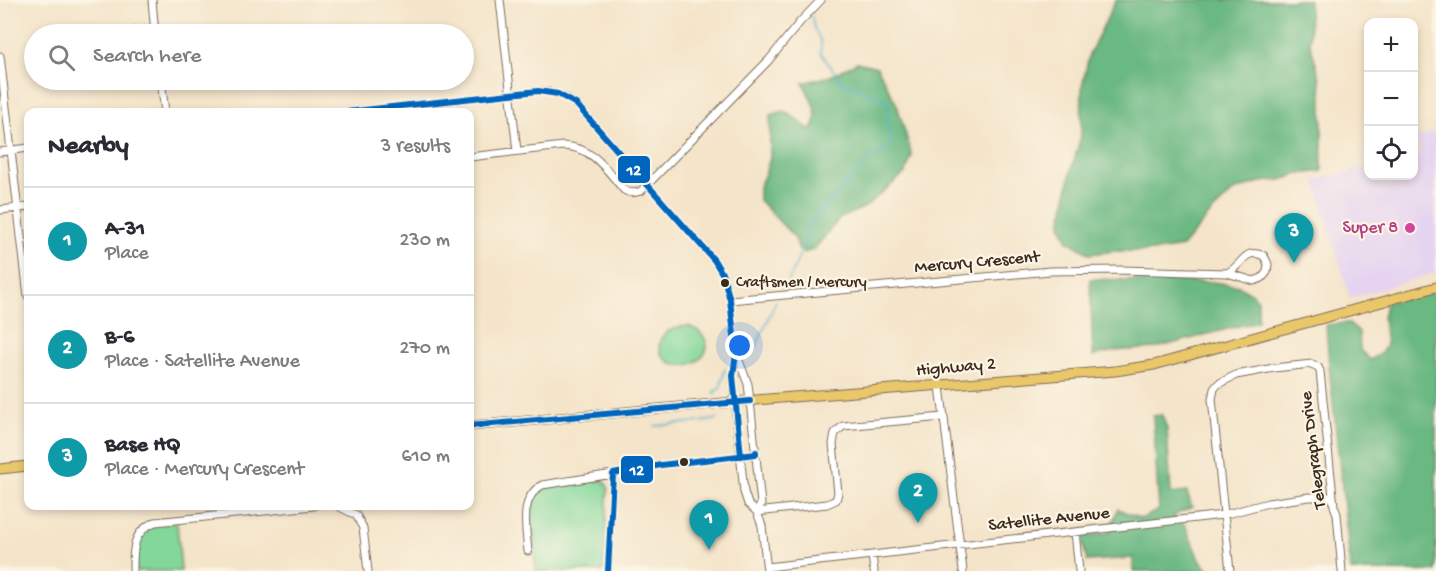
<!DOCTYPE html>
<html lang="en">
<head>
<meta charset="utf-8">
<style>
	:root { --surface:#fff; --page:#f2f2f3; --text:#2b2b33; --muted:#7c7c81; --line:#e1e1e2; --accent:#7c3aed }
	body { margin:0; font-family:"Gochi Hand",sans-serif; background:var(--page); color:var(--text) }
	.controls { position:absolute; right:18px; top:18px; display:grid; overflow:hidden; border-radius:12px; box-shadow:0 3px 9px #0003 }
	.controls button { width:54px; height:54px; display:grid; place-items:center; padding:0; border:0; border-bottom:2px solid var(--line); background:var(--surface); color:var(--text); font:30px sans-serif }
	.you { position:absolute; left:740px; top:346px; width:21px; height:21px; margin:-15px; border:4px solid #fff; border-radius:50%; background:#1a73e8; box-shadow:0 0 0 9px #1a73e833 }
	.badge { display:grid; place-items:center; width:39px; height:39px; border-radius:50%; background:var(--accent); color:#fff; font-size:20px; font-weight:700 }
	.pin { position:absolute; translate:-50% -50px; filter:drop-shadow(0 2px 3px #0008) }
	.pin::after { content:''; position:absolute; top:32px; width:21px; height:18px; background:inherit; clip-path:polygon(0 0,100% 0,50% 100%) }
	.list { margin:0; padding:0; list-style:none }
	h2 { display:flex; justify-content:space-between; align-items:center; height:78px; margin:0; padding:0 24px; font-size:26px }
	h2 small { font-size:20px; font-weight:400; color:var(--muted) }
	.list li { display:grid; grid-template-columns:39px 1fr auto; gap:18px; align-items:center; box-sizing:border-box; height:108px; padding:0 24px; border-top:2px solid var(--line) }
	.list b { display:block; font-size:22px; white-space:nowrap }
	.list p { margin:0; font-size:20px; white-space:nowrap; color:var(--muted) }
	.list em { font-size:20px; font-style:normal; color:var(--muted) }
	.icon { flex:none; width:33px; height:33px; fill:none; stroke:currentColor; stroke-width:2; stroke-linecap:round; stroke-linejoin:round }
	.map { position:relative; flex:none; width:1436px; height:571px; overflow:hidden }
	.search { position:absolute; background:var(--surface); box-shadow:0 3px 9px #0003; left:24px; top:24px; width:450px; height:66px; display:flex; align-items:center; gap:15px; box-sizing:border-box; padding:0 21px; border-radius:33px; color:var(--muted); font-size:22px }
	.panel { position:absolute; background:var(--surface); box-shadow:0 3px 9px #0003; left:24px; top:108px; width:450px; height:402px; border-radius:12px }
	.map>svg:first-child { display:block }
	.built { fill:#e5d3f1 }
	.green { fill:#83d79a; stroke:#5f805c; stroke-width:1.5 }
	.forest { fill:#6ab882; stroke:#527150; stroke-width:1.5 }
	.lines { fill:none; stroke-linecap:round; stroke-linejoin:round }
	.stream { stroke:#4cadcb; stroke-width:1.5 }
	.minor-casing { stroke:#7c6b5a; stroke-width:9 }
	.major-casing { stroke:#7c6b5a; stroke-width:11 }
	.minor { stroke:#fff; stroke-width:7 }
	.major { stroke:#eac769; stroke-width:9 }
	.bus-1-casing { stroke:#fcf5e5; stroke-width:10 }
	.bus-1 { stroke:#0065bd; stroke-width:6 }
	.hotel-dot { fill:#d1479c; stroke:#fcf5e5; stroke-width:2 }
	.bus-dot { fill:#3b2a1e; stroke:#fcf5e5; stroke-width:2 }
	.labels { text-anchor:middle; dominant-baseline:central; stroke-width:4.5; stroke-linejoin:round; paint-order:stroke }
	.bus-label { font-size:16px; fill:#3b2a1e; stroke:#fcf5e5; text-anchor:start }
	.hotel-label { font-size:18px; fill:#b23c85; stroke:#fcf5e5; text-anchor:end }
	.street-label { font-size:18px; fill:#3b2a1e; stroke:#fcf5e5 }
	.line-badge { stroke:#fcf5e5; stroke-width:2 }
	.badge-label { font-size:16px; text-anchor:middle; font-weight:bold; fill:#fff }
</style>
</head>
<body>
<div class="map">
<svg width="1436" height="571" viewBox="0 0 1436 571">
	<rect width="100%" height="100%" fill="#fcf5e5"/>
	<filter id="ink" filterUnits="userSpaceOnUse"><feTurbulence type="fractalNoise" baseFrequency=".0167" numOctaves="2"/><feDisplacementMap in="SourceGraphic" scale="12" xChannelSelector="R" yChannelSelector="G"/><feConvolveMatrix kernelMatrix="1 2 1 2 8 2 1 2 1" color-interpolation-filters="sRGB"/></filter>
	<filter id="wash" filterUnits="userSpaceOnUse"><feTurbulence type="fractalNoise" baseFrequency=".008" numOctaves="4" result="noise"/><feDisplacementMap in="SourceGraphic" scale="24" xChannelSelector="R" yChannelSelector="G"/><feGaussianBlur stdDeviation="1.35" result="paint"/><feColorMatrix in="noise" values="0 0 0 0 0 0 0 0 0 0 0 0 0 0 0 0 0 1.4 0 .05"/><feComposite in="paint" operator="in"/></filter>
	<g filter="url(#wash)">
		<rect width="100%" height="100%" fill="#f4e4c9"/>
		<path class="built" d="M1436 131V273L1350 298 1315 180 1368 167V176H1414V156L1421 154 1416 138Z"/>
		<path class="green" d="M688 326C701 330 714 343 702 357 699 360 695 362 690 364 658 373 642 329 688 326Z
			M598 480 605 482 608 487 603 571H536L531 525 532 502 537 494 545 488Z
			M177 523 181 571H136C136 553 131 532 153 525 160 522 170 523 177 523Z"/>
		<path class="forest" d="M1116 0H1309L1310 43 1320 79 1322 99V171L1299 174 1281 180 1260 182 1234 191 1211 213 1182 247 1157 251H1116L1090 254 1068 241 1061 225 1071 171 1081 137 1082 87 1089 55Z
			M857 62 877 67 897 105 912 156 905 173 865 207 840 218 815 248 804 253 799 250 795 238 759 200V187L765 174 770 158V115L783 111 795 118 811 131C822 116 811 98 803 83L831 76Z
			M1090 279 1213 282 1239 286 1253 294 1258 300V321L1156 348 1114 351 1093 356Z
			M1436 293V571H1351L1329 366 1326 325 1348 323 1359 332 1360 350 1370 360 1382 352 1386 346 1383 318 1386 303 1415 295Z
			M1162 415 1167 429 1171 494 1187 492 1192 507 1173 516 1185 525 1198 557 1208 569V571H1133V558L1087 561 1081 536 1108 533 1118 509 1141 519 1159 510 1153 416Z"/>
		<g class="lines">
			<path class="stream" d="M783 290 792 274 805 241 810 223 871 157 890 149 887 99 842 83 821 53V41L814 28 812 16
				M747 354 756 347 776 301
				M715 394 714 391 720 389 725 369
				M655 426 707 421 718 419"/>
		</g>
	</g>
	<g filter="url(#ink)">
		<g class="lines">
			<defs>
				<path id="minor" d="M152 0 155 34
					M500 0 517 151
					M107 34 155 29
					M0 56 28 296
					M161 80 165 112
					M346 112 538 91C553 91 564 95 576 104L714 260 723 275 730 300 736 353 733 376 734 394 744 492 748 504 757 512 762 526 767 571
					M0 152 28 148
					M470 157 563 146C593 147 606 169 624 190 630 194 634 193 641 191L769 60 800 22 821 0
					M0 210 28 207
					M730 300 1050 271 1121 270 1227 273 1254 281 1262 278 1267 272 1268 264 1264 256C1243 247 1244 265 1227 273
					M736 353 748 384 750 401 761 504 757 512
					M940 386 963 571
					M338 506 356 515 363 528 368 571
					M757 512 827 504 836 500 838 493 833 444 835 433 843 426 943 417
					M1075 532 1079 571
					M528 551C526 528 519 498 542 485L613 474 661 465 756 454
					M872 555 874 571
					M767 567 1223 515 1268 503 1309 497H1333
					M133 571C133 549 132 532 155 522L314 506
					M608 571 613 474
					M1230 571 1212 399 1214 389 1218 384 1236 375 1274 368 1312 364 1318 367 1320 371 1334 506 1337 514 1342 571"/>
				<path id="major" d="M470 426 756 400 1115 371 1154 365 1436 287
					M0 469 28 466"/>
			</defs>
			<use href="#minor" class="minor-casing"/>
			<use href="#major" class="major-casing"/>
			<use href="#minor" class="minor"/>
			<use href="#major" class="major"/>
			<defs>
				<path id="bus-1" d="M346 112 538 91 558 94 576 104 714 260 723 275 730 300 736 353 733 376 741 456
					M470 426 750 401
					M608 571 613 474 661 465 756 454V452"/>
			</defs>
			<use href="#bus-1" class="bus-1-casing"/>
			<use href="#bus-1" class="bus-1"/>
		</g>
	</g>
	<circle class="hotel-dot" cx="1410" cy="228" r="6"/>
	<g class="bus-dot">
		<circle cx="725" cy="283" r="5"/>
		<circle cx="684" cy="462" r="5"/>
	</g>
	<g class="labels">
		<g class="bus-label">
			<text x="736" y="283">Craftsmen / Mercury</text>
		</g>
		<g class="hotel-label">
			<text x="1398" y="228">Super 8</text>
		</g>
		<g class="street-label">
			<text transform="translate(977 263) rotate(-5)">Mercury Crescent</text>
			<text transform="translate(956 368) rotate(-5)">Highway 2</text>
			<text transform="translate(1314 450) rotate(-97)">Telegraph Drive</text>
			<text transform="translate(1049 520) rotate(-6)">Satellite Avenue</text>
		</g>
	</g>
	<g class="line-badge">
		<rect x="617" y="155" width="34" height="29" rx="6" fill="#0065bd"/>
		<rect x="620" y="455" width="34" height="29" rx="6" fill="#0065bd"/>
	</g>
	<g class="badge-label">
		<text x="634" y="175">12</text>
		<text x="637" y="475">12</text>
	</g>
</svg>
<div class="controls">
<button>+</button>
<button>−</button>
<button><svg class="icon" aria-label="locate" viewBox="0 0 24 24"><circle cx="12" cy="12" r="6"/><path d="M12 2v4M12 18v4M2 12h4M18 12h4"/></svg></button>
</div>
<div class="you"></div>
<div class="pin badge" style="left:709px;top:550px;background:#0f9aa8">1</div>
<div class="pin badge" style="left:918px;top:523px;background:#0f9aa8">2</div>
<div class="pin badge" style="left:1294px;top:263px;background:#0f9aa8">3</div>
<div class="search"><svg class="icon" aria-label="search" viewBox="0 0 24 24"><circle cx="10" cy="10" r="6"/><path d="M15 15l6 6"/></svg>Search here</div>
<section class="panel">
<h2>Nearby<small>3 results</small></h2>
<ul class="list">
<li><span class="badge" style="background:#0f9aa8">1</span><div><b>A-31</b><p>Place</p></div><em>230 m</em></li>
<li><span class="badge" style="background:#0f9aa8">2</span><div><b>B-6</b><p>Place · Satellite Avenue</p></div><em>270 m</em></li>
<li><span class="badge" style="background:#0f9aa8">3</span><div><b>Base HQ</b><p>Place · Mercury Crescent</p></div><em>610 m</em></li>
</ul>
</section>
</div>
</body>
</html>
